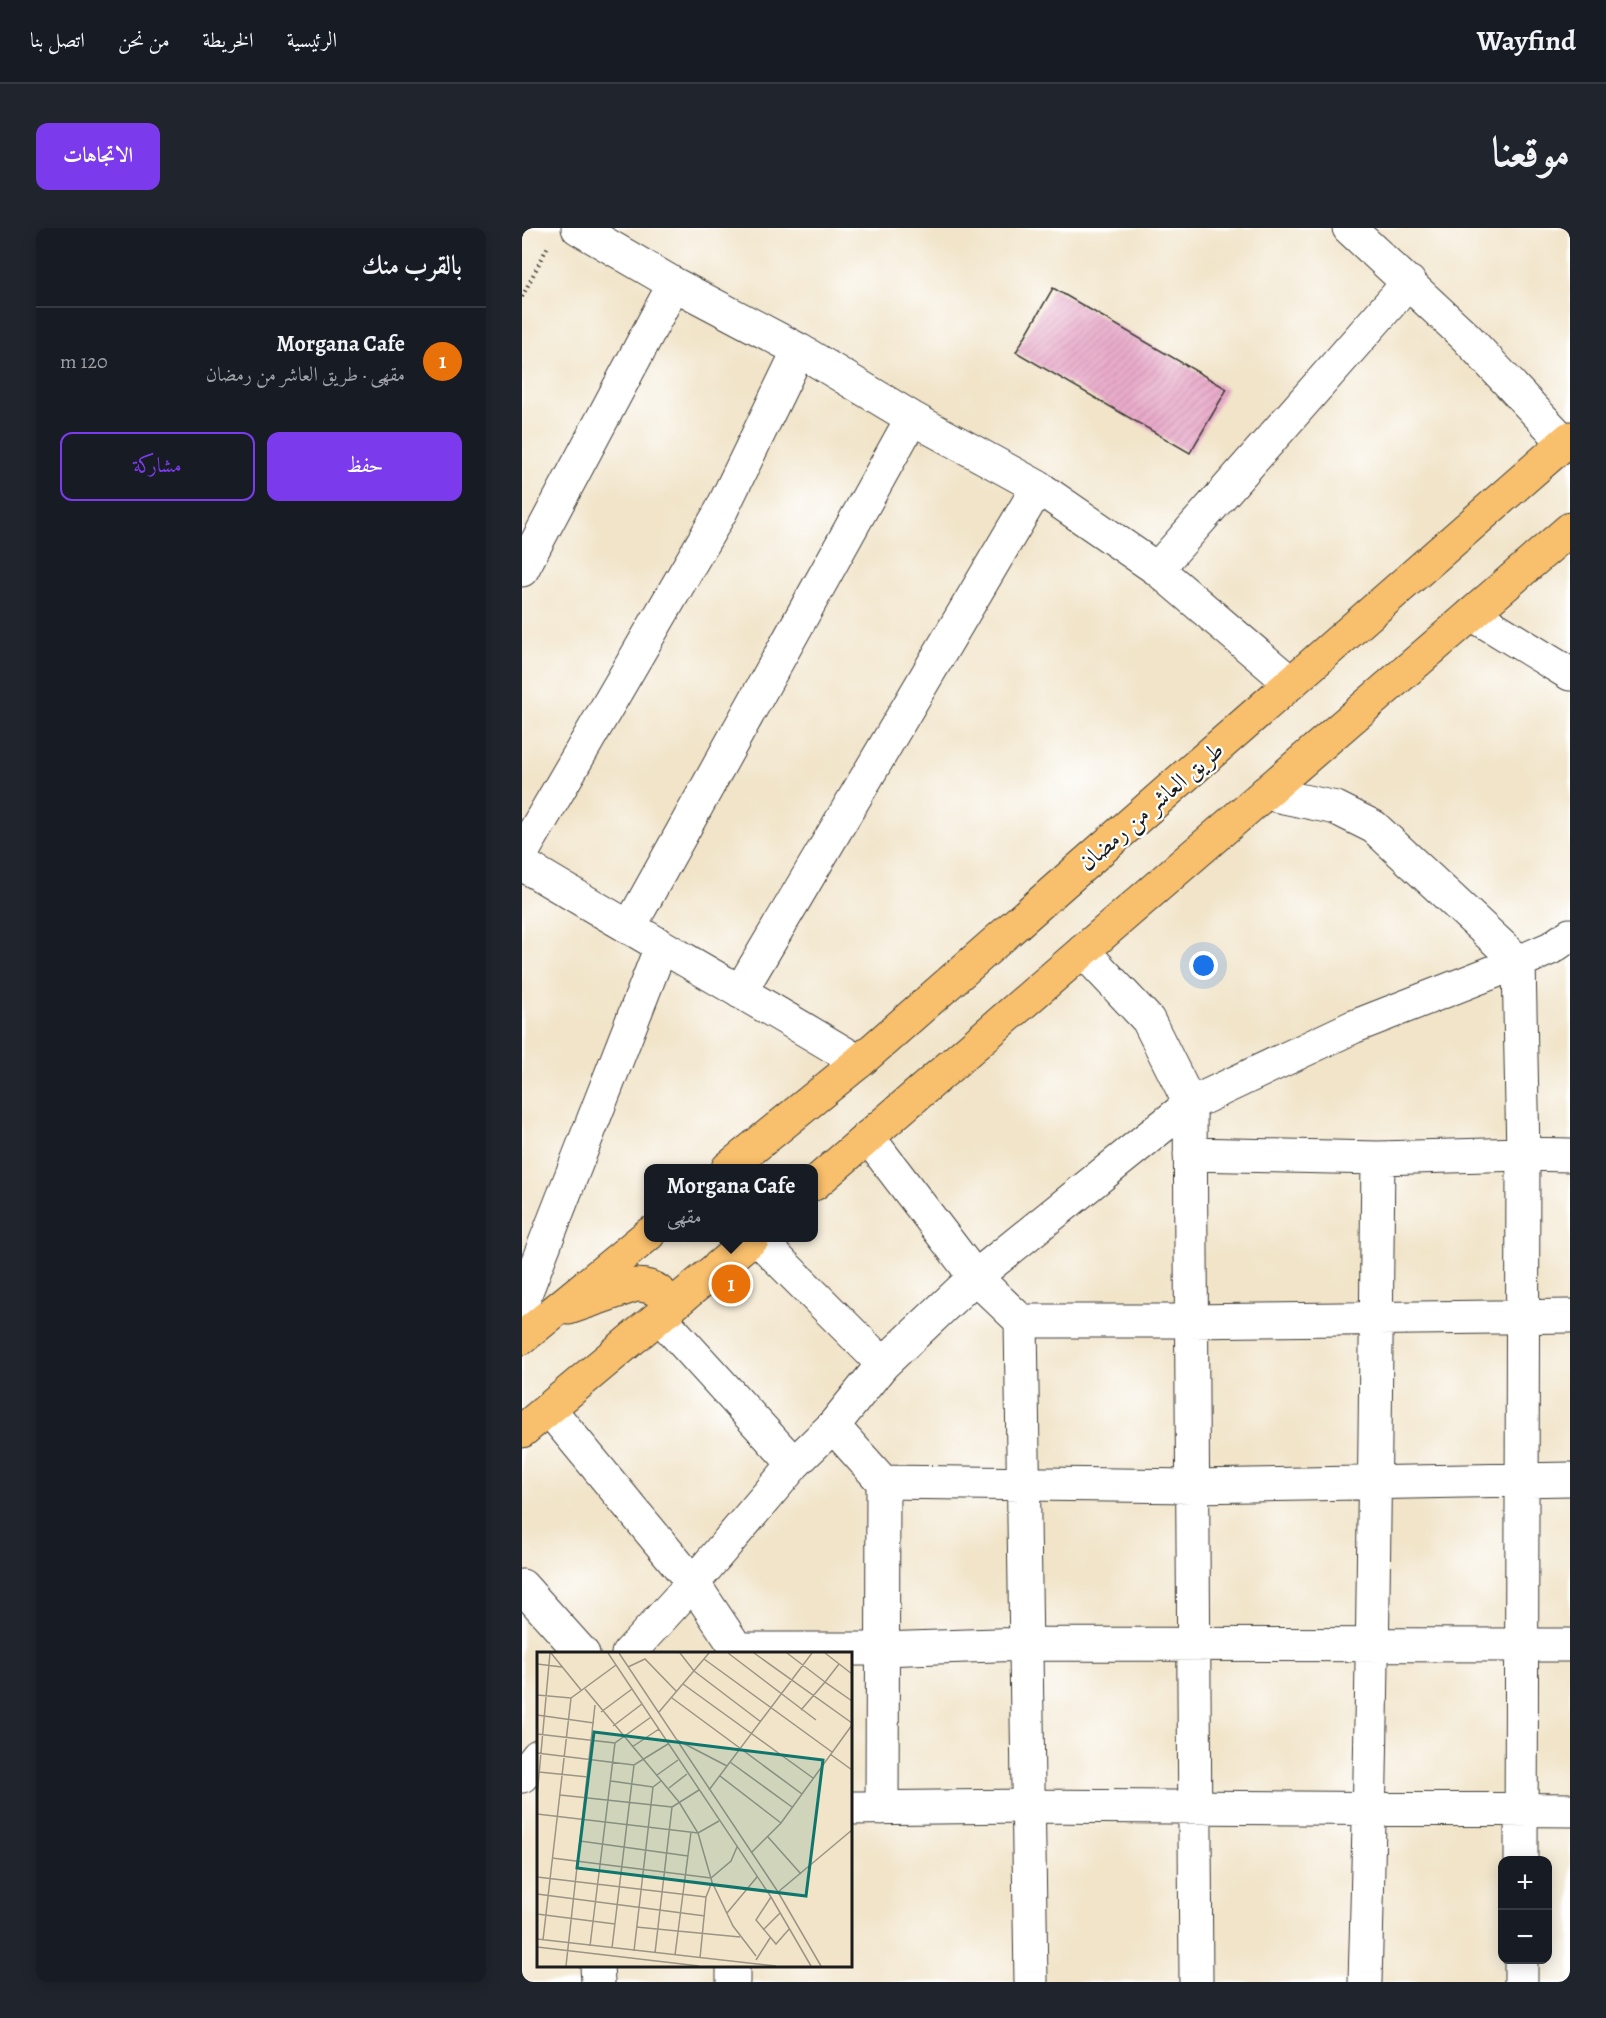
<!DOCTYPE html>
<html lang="ar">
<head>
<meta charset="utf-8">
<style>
	:root { --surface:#171b24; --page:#20242c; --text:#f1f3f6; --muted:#9ea1a6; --line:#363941; --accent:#7c3aed }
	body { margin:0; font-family:Alegreya,Amiri,serif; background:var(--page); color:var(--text); direction:rtl }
	.controls { position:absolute; right:18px; bottom:18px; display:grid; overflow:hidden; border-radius:12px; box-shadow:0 3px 15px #0003 }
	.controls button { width:54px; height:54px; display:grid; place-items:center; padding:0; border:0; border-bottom:2px solid var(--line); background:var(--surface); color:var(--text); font:30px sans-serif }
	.you { position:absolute; left:682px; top:738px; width:21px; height:21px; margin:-15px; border:4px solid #fff; border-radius:50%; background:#1a73e8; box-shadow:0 0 0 9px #1a73e833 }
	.badge { display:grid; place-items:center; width:39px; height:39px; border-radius:50%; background:var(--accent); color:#fff; font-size:20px; font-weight:700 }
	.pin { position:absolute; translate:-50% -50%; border:3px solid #fff; box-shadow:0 2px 6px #0006 }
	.popup { position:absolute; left:122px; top:936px; width:174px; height:78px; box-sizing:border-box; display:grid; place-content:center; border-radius:12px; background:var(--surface); filter:drop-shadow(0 2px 4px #0005); font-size:20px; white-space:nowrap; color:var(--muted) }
	.popup b { font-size:22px; color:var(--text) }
	.popup::after { content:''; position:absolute; left:50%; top:100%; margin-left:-12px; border:12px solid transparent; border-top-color:var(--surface) }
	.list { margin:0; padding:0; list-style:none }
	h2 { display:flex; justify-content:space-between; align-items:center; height:78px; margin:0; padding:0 24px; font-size:26px }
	h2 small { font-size:20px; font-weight:400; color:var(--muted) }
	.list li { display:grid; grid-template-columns:39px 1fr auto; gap:18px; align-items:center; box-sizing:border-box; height:108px; padding:0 24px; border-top:2px solid var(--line) }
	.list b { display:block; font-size:22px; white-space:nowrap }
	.list p { margin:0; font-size:20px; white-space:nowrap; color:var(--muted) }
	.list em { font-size:20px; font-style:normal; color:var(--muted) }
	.actions { display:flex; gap:12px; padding:18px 24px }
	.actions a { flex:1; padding:14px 0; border:2px solid var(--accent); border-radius:12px; text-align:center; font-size:21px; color:var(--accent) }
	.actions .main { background:var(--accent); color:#fff }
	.map { position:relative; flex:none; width:1048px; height:1754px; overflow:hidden; direction:ltr; border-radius:12px }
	header { display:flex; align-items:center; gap:36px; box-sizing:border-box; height:84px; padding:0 30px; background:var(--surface); border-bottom:2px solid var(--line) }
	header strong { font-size:28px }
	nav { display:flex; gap:33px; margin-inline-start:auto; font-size:21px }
	.intro { display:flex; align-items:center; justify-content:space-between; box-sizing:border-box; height:144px; padding:0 36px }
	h1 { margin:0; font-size:42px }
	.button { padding:15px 27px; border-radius:12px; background:var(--accent); color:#fff; font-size:21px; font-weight:700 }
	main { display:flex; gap:36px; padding:0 36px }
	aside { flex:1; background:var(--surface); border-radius:12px; box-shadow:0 3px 15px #0003 }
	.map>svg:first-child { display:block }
	.building { fill:url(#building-hatch) }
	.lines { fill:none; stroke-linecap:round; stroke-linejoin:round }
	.minor-casing { stroke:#3c3a36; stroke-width:35 }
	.major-casing { stroke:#3c3a36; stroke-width:35 }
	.path { stroke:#3c3a36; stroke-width:4; stroke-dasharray:1.5 4.5; stroke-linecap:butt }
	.minor { stroke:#fff; stroke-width:33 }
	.major { stroke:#f8bf6c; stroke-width:33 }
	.labels { text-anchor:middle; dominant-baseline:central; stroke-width:4.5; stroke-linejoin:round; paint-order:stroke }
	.street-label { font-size:24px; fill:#1c1c1c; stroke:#fff }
	.inset-road { fill:none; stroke:#9c9484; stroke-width:1.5 }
	.view { fill:#0f766e; fill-opacity:0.15; stroke:#0f766e; stroke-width:3 }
	.inset-edge { fill:none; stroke:#1c1c1c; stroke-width:3 }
</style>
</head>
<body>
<header>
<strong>Wayfind</strong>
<nav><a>الرئيسية</a><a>الخريطة</a><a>من نحن</a><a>اتصل بنا</a></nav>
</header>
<div class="intro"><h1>موقعنا</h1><a class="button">الاتجاهات</a></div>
<main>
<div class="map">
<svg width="1048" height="1754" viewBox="0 0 1048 1754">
	<defs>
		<pattern id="building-hatch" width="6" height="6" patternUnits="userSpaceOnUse" patternTransform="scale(1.5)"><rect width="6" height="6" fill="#e9acca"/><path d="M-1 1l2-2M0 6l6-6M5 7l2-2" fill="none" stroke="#c793ad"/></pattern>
	</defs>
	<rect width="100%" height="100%" fill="#fff"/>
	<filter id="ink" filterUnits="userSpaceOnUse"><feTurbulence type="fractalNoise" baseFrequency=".0167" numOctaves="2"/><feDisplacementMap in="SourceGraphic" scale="12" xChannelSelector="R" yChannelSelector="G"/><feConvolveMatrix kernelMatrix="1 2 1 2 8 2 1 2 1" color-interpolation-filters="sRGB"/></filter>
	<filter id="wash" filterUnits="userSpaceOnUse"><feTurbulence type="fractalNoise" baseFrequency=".008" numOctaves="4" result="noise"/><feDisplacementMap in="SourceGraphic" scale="24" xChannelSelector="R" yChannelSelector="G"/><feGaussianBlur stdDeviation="1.35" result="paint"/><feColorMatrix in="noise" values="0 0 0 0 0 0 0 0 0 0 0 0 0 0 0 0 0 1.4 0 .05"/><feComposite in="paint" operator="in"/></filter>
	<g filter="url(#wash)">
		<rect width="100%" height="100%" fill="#f1e4c9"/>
		<g id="blocks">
			<path class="building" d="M531 60 705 161 668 225 494 124Z"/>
		</g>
	</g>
	<g filter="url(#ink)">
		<use href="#blocks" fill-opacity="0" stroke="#3c3a36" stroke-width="1.5"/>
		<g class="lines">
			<defs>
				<path id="minor" d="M56 0 152 56 277 122 390 190 516 259 635 341 769 455
					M827 0 944 109 1042 214
					M635 341 887 54
					M0 342 152 56
					M950 386 1048 446
					M743 565 814 580 852 599 997 734 1001 926 999 1632
					M0 625 199 283 277 122
					M0 636C111 703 225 766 337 834
					M107 700 390 190
					M561 723 626 792 668 876 674 1754
					M218 764 516 259
					M346 909 453 1049 499 1093H669L1048 1088
					M668 926 856 930 1001 926 1048 927
					M235 1010 361 1136
					M0 1074 139 719
					M138 1089 272 1236
					M499 1093 509 1754
					M27 1181 171 1355 215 1421V1426
					M311 1198 361 1254 360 1580
					M361 1254 671 1258 1048 1251
					M0 1358 61 1426
					M215 1421H359L503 1416 1048 1417
					M106 1426 171 1355 272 1236 311 1198 361 1136 453 1049 668 876 831 799 997 734 1029 720 1048 707
					M0 1548 16 1528
					M328 1580 508 1578 1048 1582
					M999 1732V1754
					M75 1738 76 1754
					M211 1754V1738
					M843 1754C851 1479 853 1204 856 930"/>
				<path id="major" d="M206 940 337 834 1048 210
					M292 956 1048 301
					M47 1080 114 1057C131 1057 142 1064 148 1081
					M0 1110 127 1006
					M0 1203 231 1010"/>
			</defs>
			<use href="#minor" class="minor-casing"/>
			<use href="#major" class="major-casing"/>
			<path class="path" d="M0 69 27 16"/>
			<use href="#minor" class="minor"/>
			<use href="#major" class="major"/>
		</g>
	</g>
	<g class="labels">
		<g class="street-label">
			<text transform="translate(629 578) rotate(-41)">طريق العاشر من رمضان</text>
		</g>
	</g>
	<g transform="translate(15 1424)">
		<rect width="315" height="315" fill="#f1e4c9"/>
		<path class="inset-road" d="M14 1 44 38M71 1 234 245 274 314M82 1 241 240 284 314M143 1 157 19 224 70M191 1 279 68M217 1 315 71M250 1 288 30 264 58M288 1 315 22M167 7 295 100M0 12 25 15M302 12 288 30 315 49M91 15 108 7 140 40M146 32 276 126M48 37 142 150 161 181 175 230 196 274 219 304M0 43 34 46 79 13M135 46 265 142M64 60 95 37M122 60 172 1M0 63 57 71M76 74 105 52M0 82 78 91M140 88 190 114M95 95 122 77M0 101 97 113 131 92M293 102 315 118M193 110 255 155M2 120 51 125M120 123 141 108M183 124 244 171M74 129 116 135 124 129M132 136 150 122M172 138 275 1M23 143 135 155M0 145 13 1M0 162 161 181 182 169M231 185 264 222M43 189 151 204M214 201 244 171 315 73M15 206 174 226 194 209 200 195M0 225 169 245M241 240 315 178M0 242 168 264M234 245 219 268 239 292 253 276M190 261 220 225M0 262 78 272M99 275 203 285M226 278 243 261M0 287 239 314M6 288 34 46M53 294 78 91 114 65M0 295 162 314M75 296 97 113M97 299 116 135M118 301 135 155 162 138M138 303 154 180M163 306 169 245 175 230M219 308 233 286M29 314 58 53"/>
		<path class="view" d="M57 80 286 108 269 244 40 216Z"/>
		<rect width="315" height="315" class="inset-edge"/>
	</g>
</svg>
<div class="controls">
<button>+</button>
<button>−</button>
</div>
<div class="you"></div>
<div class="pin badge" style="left:209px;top:1056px;background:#e8710a">1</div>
<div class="popup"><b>Morgana Cafe</b>مقهى</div>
</div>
<aside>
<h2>بالقرب منك<small></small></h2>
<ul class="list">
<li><span class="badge" style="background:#e8710a">1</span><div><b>Morgana Cafe</b><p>مقهى · طريق العاشر من رمضان</p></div><em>120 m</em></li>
</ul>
<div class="actions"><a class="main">حفظ</a><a>مشاركة</a></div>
</aside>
</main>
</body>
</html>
